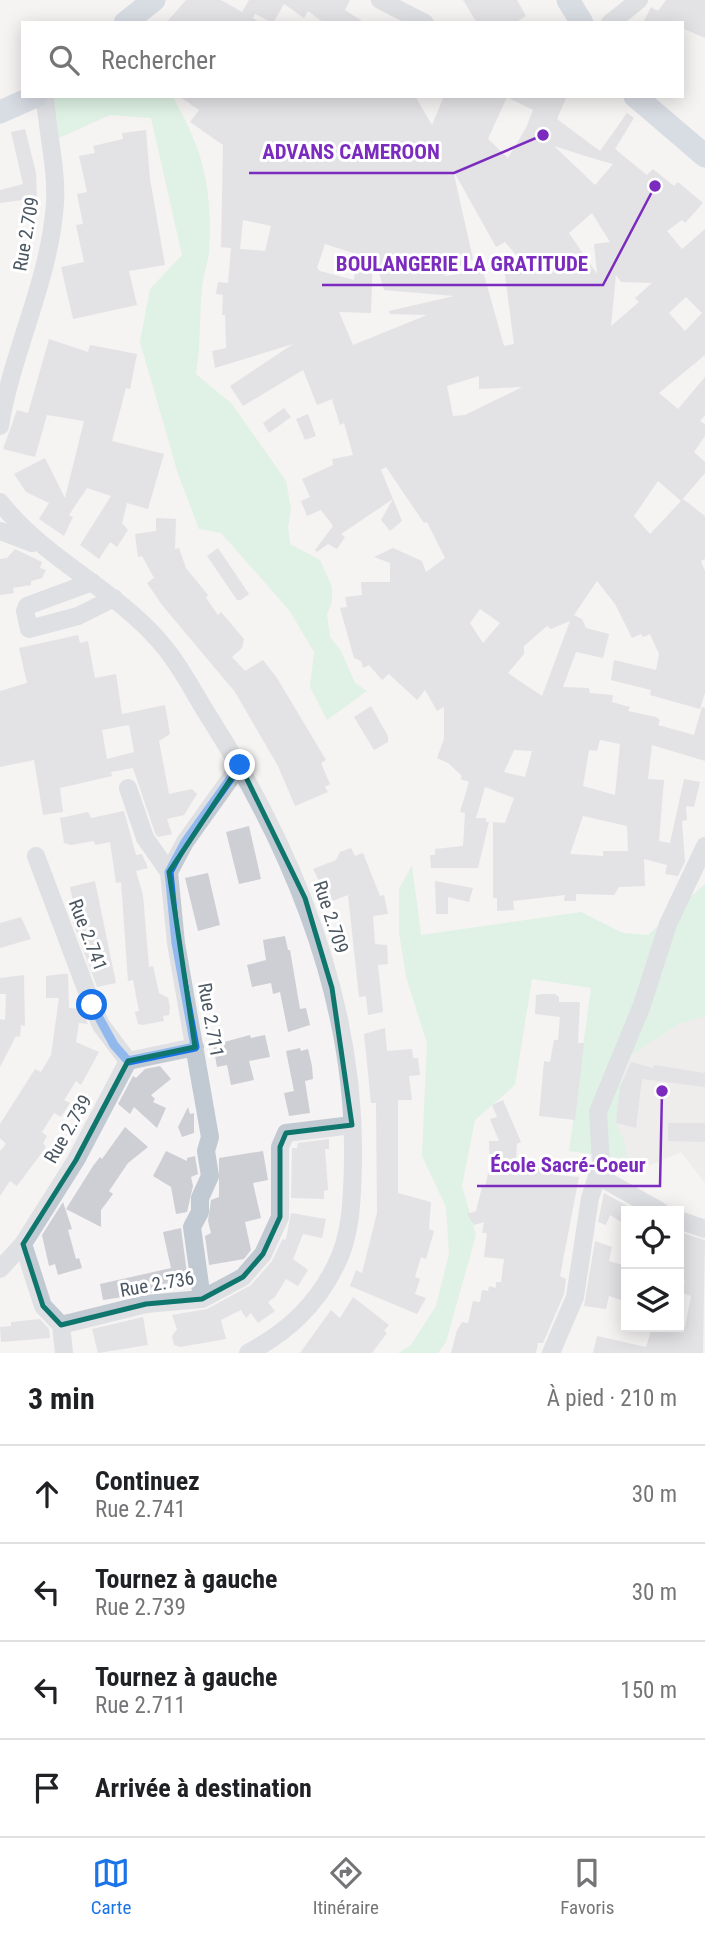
<!DOCTYPE html>
<html lang="fr">
<head>
<meta charset="utf-8">
<style>
	:root { --surface:#fff; --page:#f2f2f2; --text:#202124; --muted:#757577; --line:#e0e0e0; --accent:#1a73e8 }
	body { margin:0; font-family:"Roboto Condensed",sans-serif; background:var(--page); color:var(--text) }
	.controls { position:absolute; right:21px; bottom:21px; display:grid; overflow:hidden; border-radius:0px; box-shadow:0 4px 18px #0003 }
	.controls button { width:63px; height:63px; display:grid; place-items:center; padding:0; border:0; border-bottom:2px solid var(--line); background:var(--surface); color:var(--text); font:35px sans-serif }
	.stop { position:absolute; width:21px; height:21px; margin:-16px; border:5px solid #1a73e8; border-radius:50%; background:#fff }
	.stop.end { background:#1a73e8; border-color:#fff; box-shadow:0 2px 7px #0008 }
	.list { margin:0; padding:0; list-style:none }
	h2 { display:flex; justify-content:space-between; align-items:center; height:91px; margin:0; padding:0 28px; font-size:30px }
	h2 small { font-size:23px; font-weight:400; color:var(--muted) }
	.list li { display:grid; grid-template-columns:46px 1fr auto; gap:21px; align-items:center; box-sizing:border-box; height:98px; padding:0 28px; border-top:2px solid var(--line) }
	.list b { display:block; font-size:26px; white-space:nowrap }
	.list p { margin:0; font-size:23px; white-space:nowrap; color:var(--muted) }
	.list em { font-size:23px; font-style:normal; color:var(--muted) }
	.icon { flex:none; width:38px; height:38px; fill:none; stroke:currentColor; stroke-width:2; stroke-linecap:round; stroke-linejoin:round }
	.map { position:relative; flex:none; width:705px; height:1353px; overflow:hidden }
	.search { position:absolute; background:var(--surface); box-shadow:0 4px 18px #0003; left:21px; right:21px; top:21px; height:77px; display:flex; align-items:center; gap:18px; box-sizing:border-box; padding:0 24px; border-radius:0px; color:var(--muted); font-size:26px }
	.sheet { height:483px; background:var(--surface) }
	nav { display:flex; justify-content:space-around; align-items:center; box-sizing:border-box; height:98px; border-top:2px solid var(--line); background:var(--surface); font-size:19px; color:var(--muted) }
	nav a { display:grid; justify-items:center; gap:4px }
	nav .on { color:var(--accent) }
	.map>svg:first-child { display:block }
	.education { fill:#e6e4e5 }
	.green { fill:#c3f1d5 }
	.building { fill:#cdcfd5; fill-rule:evenodd }
	.lines { fill:none; stroke-linecap:round; stroke-linejoin:round }
	.minor { stroke:#c1cad2; stroke-width:18 }
	.major { stroke:#b3c2d1; stroke-width:23 }
	.route { stroke:#1a73e8; stroke-width:9 }
	.marked { fill:none; stroke:#0f766e; stroke-width:5; stroke-linejoin:round }
	.labels { text-anchor:middle; dominant-baseline:central; stroke-width:6; stroke-linejoin:round; paint-order:stroke }
	.street-label { font-size:19px; fill:#4a5661; stroke:#fff }
	.leader { fill:none; stroke:#7b2cbf; stroke-width:2.5 }
	.callout-dot { fill:#7b2cbf; stroke:#fff; stroke-width:2.5 }
	.callout-label { font-size:21px; text-anchor:middle; font-weight:bold; fill:#7b2cbf; stroke:#fff; stroke-width:6; stroke-linejoin:round; paint-order:stroke }
</style>
</head>
<body>
<div class="map">
<svg width="705" height="1353" viewBox="0 0 705 1353">
	<rect width="100%" height="100%" fill="#f5f3f3"/>
	<path class="education" d="M705 1016V1183L681 1152 651 1165 627 1159 624 1140 616 1123 624 1060 679 1024Z"/>
	<path class="green" d="M45 96H172C203 148 213 190 209 251 208 264 203 275 202 288 199 317 201 345 196 374L232 404 286 481 291 509 288 527 290 544 320 560 332 587V603L327 614 330 637 341 651 355 683 367 691 327 720 310 687 314 652 289 610 221 533 199 529 178 474 140 342 150 289 182 255 151 118 110 115 50 142Z
		M412 865 421 935 581 912 623 933 648 935 705 884V1016L679 1024 624 1060 616 1123 624 1140 627 1159 569 1151 591 988 532 979 515 1085 475 1120 462 1186 476 1235 446 1342 438 1353H398L411 1345 436 1306 449 1254 446 1207 422 1156 427 1043 406 977 399 932V889Z"/>
	<path class="building" d="M186 0H221L242 12 249 0H350L345 10 365 23H324L308 11 304 18 284 4 273 23 255 14 253 18 261 23H166Z
		M463 0H517L526 16 515 23H477Z
		M666 0H705V38L682 28V23H643L651 7 658 11Z
		M179 96H415L432 125 444 96H567L557 119 600 151 627 113 634 118 615 149 647 175 653 169 674 186 678 182 703 203 685 223 682 220 667 231 682 249 705 229V355L659 393 678 409 705 377V415L700 421 705 424V436L694 452 705 462V473L681 501 658 481 634 516 650 534 683 499 705 516V559L701 561 705 571V693L700 709 650 695 651 690 611 680 614 660 656 670 659 654 650 634 643 637 641 634 632 638 615 604 597 581 574 615 582 619 586 628 609 634 603 658 576 652 563 687 589 688 590 693 613 695 612 702 630 707 628 711 656 717 660 720 658 725 694 735 702 707 705 708V761L652 745 648 779 664 780 659 841 670 843 684 779 700 782 694 807 686 806 687 820 682 821 685 862 678 876 665 874 667 865 644 859 645 886 619 887 614 895 576 894V901H564L565 895 513 901 514 910 497 911V898H493V822L505 823 514 798 485 787 476 818H486V822H489L478 868H431L430 855H435V849L463 846 465 813 460 812 469 782 460 779 462 776 448 763 437 758 444 739V707L437 711 425 690 417 700 389 674 382 680 369 665 363 668 361 661 354 658 340 608 347 607 345 597 362 595 361 582H390V563L374 557 393 548 422 561 426 572 445 558 427 522 424 523 386 467 381 470 393 499 341 534 345 537 337 549 328 544 317 552 315 550 333 526 321 510 307 516 301 501 310 497 302 479 333 465 332 459 353 455 344 423 340 425 332 399 317 405 303 370 243 406 230 386 293 344 215 368 212 351 226 348 225 315H222L223 295 216 294 218 282 228 283 231 248 265 251 271 226 243 220 240 249 221 247 223 145 190 122 199 110ZM507 97 533 110 526 128 508 158 488 139ZM554 146 595 159 613 164 595 185ZM453 170 496 247 505 242 525 265 504 268 514 344 504 346 483 271 443 276 473 259ZM592 213 610 242 594 244 597 274 569 233ZM325 244 356 254 354 280 320 271 317 268ZM373 252 384 290 454 296 389 311 390 314 427 315 353 345 339 312 371 313ZM616 275 621 282 652 283 635 298 639 302 611 326ZM686 297 702 313 685 331 669 313ZM479 376V389L522 387 465 415 453 416 447 386ZM480 609 500 623 483 643 470 623ZM570 621 542 696 508 673 524 654V646L547 626 551 629ZM600 740 620 744 615 795 583 786 589 750 597 751ZM514 750 532 751 525 777 504 772ZM583 816 627 826 628 851H603V856L570 854Z
		M25 129 36 173 37 198 0 203V190L23 184 11 132Z
		M146 130 150 179 165 265 129 271 137 305 73 319 61 267 84 262 76 225 83 224 77 194 87 192 79 156 95 153 93 146 123 139 122 133Z
		M49 339 88 352 90 345 137 354 130 389 126 388 112 441 164 454 148 509 127 503 122 523 128 530 117 547 110 542 99 559 80 545 111 496 87 488 69 515 73 517 64 536 39 519 49 503 26 492 14 474 45 458 65 498 84 421 47 415 35 457 3 449 17 410 28 413Z
		M284 408 291 417 269 433 263 423Z
		M308 414 316 436 305 440 296 419Z
		M393 499 402 521 390 531 381 520Z
		M156 518 176 519 175 549 179 548 186 568 208 595 206 598 218 615 221 612 244 639 242 648 232 657 245 671 263 660 277 678 326 760 321 763 330 784 325 787 328 792 295 806 278 766 235 692 162 605 147 583 154 578 142 556 138 557 135 534 156 531Z
		M218 548 249 594 241 600H237L207 556Z
		M15 549 42 562 40 568 46 570 42 578 31 581V585L13 588 14 593 0 595V559L7 558Z
		M78 635 80 643 88 641 95 678 116 674 122 714 165 705 170 734 159 741 169 794 192 789 197 794 184 815 167 819 172 834 158 837 155 833 133 768 111 772 112 776 60 788 63 812 43 815 34 760 0 767V691L27 683 19 648ZM129 725 134 752 107 759 102 730Z
		M371 706 388 736V742L374 750 354 717Z
		M124 811 136 855 142 854 148 868 136 871 143 895 149 967 153 966 159 993 168 998 170 1007 169 1015 163 1016 164 1021 142 1025 138 1024 135 1012 139 1011 133 980 128 981 121 882 116 883 110 842 95 845 94 841 71 845 64 843 60 818 88 812 91 818Z
		M249 826 261 879 239 884 226 832Z
		M351 848 355 856 363 853 380 896 384 895 388 914 373 916 375 944 387 945 388 964 378 965 383 1012 368 1015 366 996 359 997 348 895 330 902 313 869 336 860 340 852Z
		M208 873 220 925 198 931 185 878Z
		M95 881 116 983 97 987 71 917 76 916 70 887Z
		M435 881 473 888 469 902 448 897V914H436Z
		M21 917 31 939 0 948V923Z
		M285 936 288 950H290L300 1009 306 1008 310 1025 288 1032 280 992 273 994 271 983 252 987 247 965 266 960 263 940Z
		M62 974H68L69 1008 81 1009 88 1024 79 1023 76 1042 99 1052 81 1085 76 1081 64 1100 70 1103 61 1117 54 1113 42 1132 47 1136 43 1143 46 1147 17 1186 10 1181 0 1196V1151L6 1144 0 1138V1124L35 1069 41 1072 51 1055 59 998H46V976Z
		M24 975 25 1026 21 1025 20 1037 16 1036 0 1067V1019L5 1020 6 994H0V978Z
		M542 994H555L559 997V1002H580L578 1043H584L575 1120 539 1116 544 1061 550 1062 554 1040H558L560 1017 535 1014 536 995Z
		M385 1028 387 1051 412 1049 413 1058H418L420 1075 409 1076 412 1100H398V1193L431 1202 429 1229 434 1231 426 1259 421 1257 415 1277 420 1279 415 1294 426 1298 417 1314 350 1286 356 1270 362 1273 377 1213 376 1103H371L364 1034Z
		M250 1035 251 1038 265 1035 270 1057 249 1061 254 1080 231 1085 227 1065 217 1067 213 1045Z
		M300 1048 301 1051 308 1049 312 1066 313 1079 305 1081 310 1113 289 1116 284 1093 294 1091 286 1051Z
		M631 1062 653 1068 654 1065 705 1073V1087L642 1079 636 1128 616 1123 620 1087Z
		M160 1066 171 1079 151 1095 155 1099 153 1102 166 1108 157 1128 134 1107 130 1114 118 1104 133 1076 136 1078 145 1069Z
		M503 1100 521 1142 517 1144 516 1161 557 1172V1175L579 1177 560 1276 566 1279 564 1294 543 1343H538L536 1353H451L457 1330 462 1322 468 1323 473 1301 480 1302 482 1290 488 1291 489 1286 496 1288V1282H501L504 1259 484 1257 487 1233H482L484 1222 474 1225 467 1214 476 1211 482 1187H485L490 1164 489 1141H499L490 1119 497 1117 492 1105Z
		M188 1107 190 1114 194 1113V1133L182 1137 178 1127Z
		M668 1123H705V1142L668 1141Z
		M125 1127 148 1147 128 1163 109 1191 113 1194 101 1210V1227L66 1209 93 1166 100 1157 102 1159Z
		M329 1139V1149H325L328 1190 324 1191V1199L291 1198 292 1148H297L298 1143Z
		M166 1151 187 1161V1158L195 1156 198 1174 191 1177 193 1186 187 1212 176 1214 171 1187 153 1176Z
		M263 1151 268 1180 253 1183 261 1218 245 1222 251 1250 244 1259 209 1265 205 1236 211 1233 208 1221 211 1200 219 1197V1158Z
		M604 1193 626 1205V1225L610 1215 606 1225 598 1222Z
		M63 1202 72 1229 68 1230 76 1259 79 1258 82 1268 58 1275 55 1264 49 1266 42 1235Z
		M291 1213 326 1219 322 1238 303 1234 293 1259 308 1270 298 1286 286 1279 275 1297 268 1302 275 1311 258 1323 251 1313 246 1318 241 1310 221 1320 226 1339 180 1347 174 1345 172 1336 177 1329 172 1315 207 1309 251 1285 272 1261 282 1240 286 1239Z
		M181 1228 188 1281 162 1284 163 1291 103 1300 100 1284 171 1268 163 1232Z
		M679 1232 705 1240 703 1353H593L597 1336 646 1347 652 1327H685L691 1296 682 1293 685 1281 679 1279Z
		M595 1241 612 1247 609 1261 626 1266V1284L621 1300 609 1296 606 1309 584 1306Z
		M353 1297 389 1325 384 1331 387 1333 372 1353H300L331 1310 340 1318Z
		M143 1317 148 1345 98 1353 92 1329Z
		M40 1319 49 1329 50 1338 1 1342 0 1327 11 1326V1322Z"/>
	<g class="lines">
		<path class="minor" d="M380 0 425 23
			M610 23 639 0
			M0 426C12 351 50 280 55 203 57 167 47 132 45 96
			M0 502C47 562 119 590 166 649 183 670 196 697 211 720 295 853 356 1002 353 1162 352 1196 352 1234 336 1265 316 1306 287 1332 248 1353
			M0 531 32 543
			M92 582 27 606 25 611 29 629 78 616 114 598
			M128 788 145 838 169 872
			M36 856 92 1005 101 1025 128 1061
			M598 1176 660 1211
			M679 1220 705 1229
			M23 1244 43 1306 61 1325 64 1353
			M0 1269 23 1244 76 1160 128 1061 195 1047
			M202 1299 192 1227 200 1212V1198L210 1176 206 1151 210 1137 176 943 169 872 185 842 240 765
			M61 1325 146 1304 202 1299 243 1277 263 1254 280 1217V1147L286 1133 352 1125
			M551 1353 575 1297 590 1198 601 1164 598 1112 642 1005 668 924 705 846"/>
		<path class="major" d="M568 0 582 23
			M125 23 154 0
			M635 96 705 156
			M0 112 36 96"/>
	</g>
	<g class="lines">
		<path class="route" d="M92 1005 114 1045 128 1061 195 1047 176 943 169 872 185 842 240 765"/>
	</g>
	<path d="M0 0H705V1353H0ZM240 765 305 898 332 988 352 1125 286 1133 280 1147V1217L263 1254 243 1277 202 1299 146 1304 61 1325 43 1306 23 1244 76 1160 128 1061 195 1047 169 872Z" fill="#f5f3f3" fill-opacity=".55" fill-rule="evenodd"/>
	<path class="marked" d="M240 765 305 898 332 988 352 1125 286 1133 280 1147V1217L263 1254 243 1277 202 1299 146 1304 61 1325 43 1306 23 1244 76 1160 128 1061 195 1047 169 872Z"/>
	<g class="labels">
		<g class="street-label">
			<text transform="translate(26 234) rotate(-80)">Rue 2.709</text>
			<text transform="translate(331 917) rotate(72)">Rue 2.709</text>
			<text transform="translate(88 935) rotate(69)">Rue 2.741</text>
			<text transform="translate(211 1020) rotate(80)">Rue 2.711</text>
			<text transform="translate(68 1129) rotate(-60)">Rue 2.739</text>
			<text transform="translate(157 1284) rotate(-10)">Rue 2.736</text>
		</g>
	</g>
	<path class="leader" d="M543 135L454 173H249M655 186L603 285H322M662 1091L660 1186H477"/>
	<g class="callout-dot">
		<circle cx="543" cy="135" r="7"/>
		<circle cx="655" cy="186" r="7"/>
		<circle cx="662" cy="1091" r="7"/>
	</g>
	<g class="callout-label">
		<text x="351" y="159">ADVANS CAMEROON</text>
		<text x="462" y="271">BOULANGERIE LA GRATITUDE</text>
		<text x="568" y="1172">École Sacré-Coeur</text>
	</g>
</svg>
<div class="controls">
<button><svg class="icon" aria-label="locate" viewBox="0 0 24 24"><circle cx="12" cy="12" r="6"/><path d="M12 2v4M12 18v4M2 12h4M18 12h4"/></svg></button>
<button><svg class="icon" aria-label="layers" viewBox="0 0 24 24"><path d="M12 4l9 5-9 5-9-5zM3 14l9 5 9-5"/></svg></button>
</div>
<div class="stop" style="left:92px;top:1005px"></div>
<div class="stop end" style="left:240px;top:765px"></div>
<div class="search"><svg class="icon" aria-label="search" viewBox="0 0 24 24"><circle cx="10" cy="10" r="6"/><path d="M15 15l6 6"/></svg>Rechercher</div>
</div>
<section class="sheet">
<h2>3 min<small>À pied · 210 m</small></h2>
<ul class="list">
<li><svg class="icon" aria-label="ahead" viewBox="0 0 24 24"><path d="M12 20V5M6 11l6-6 6 6"/></svg><div><b>Continuez</b><p>Rue 2.741</p></div><em>30 m</em></li>
<li><svg class="icon" aria-label="left" viewBox="0 0 24 24"><path d="M17 20v-9H6M10 6l-5 5 5 5"/></svg><div><b>Tournez à gauche</b><p>Rue 2.739</p></div><em>30 m</em></li>
<li><svg class="icon" aria-label="left" viewBox="0 0 24 24"><path d="M17 20v-9H6M10 6l-5 5 5 5"/></svg><div><b>Tournez à gauche</b><p>Rue 2.711</p></div><em>150 m</em></li>
<li><svg class="icon" aria-label="arrive" viewBox="0 0 24 24"><path d="M6 21V4h12l-3 4 3 4H6"/></svg><div><b>Arrivée à destination</b></div></li>
</ul>
</section>
<nav>
<a class="on"><svg class="icon" aria-label="map" viewBox="0 0 24 24"><path d="M3 6l6-2 6 2 6-2v14l-6 2-6-2-6 2zM9 4v14M15 6v14"/></svg>Carte</a>
<a><svg class="icon" aria-label="directions" viewBox="0 0 24 24"><path d="M12 3l9 9-9 9-9-9zM9 14v-3h6M13 9l2 2-2 2"/></svg>Itinéraire</a>
<a><svg class="icon" aria-label="saved" viewBox="0 0 24 24"><path d="M7 4h10v16l-5-4-5 4z"/></svg>Favoris</a>
</nav>
</body>
</html>
